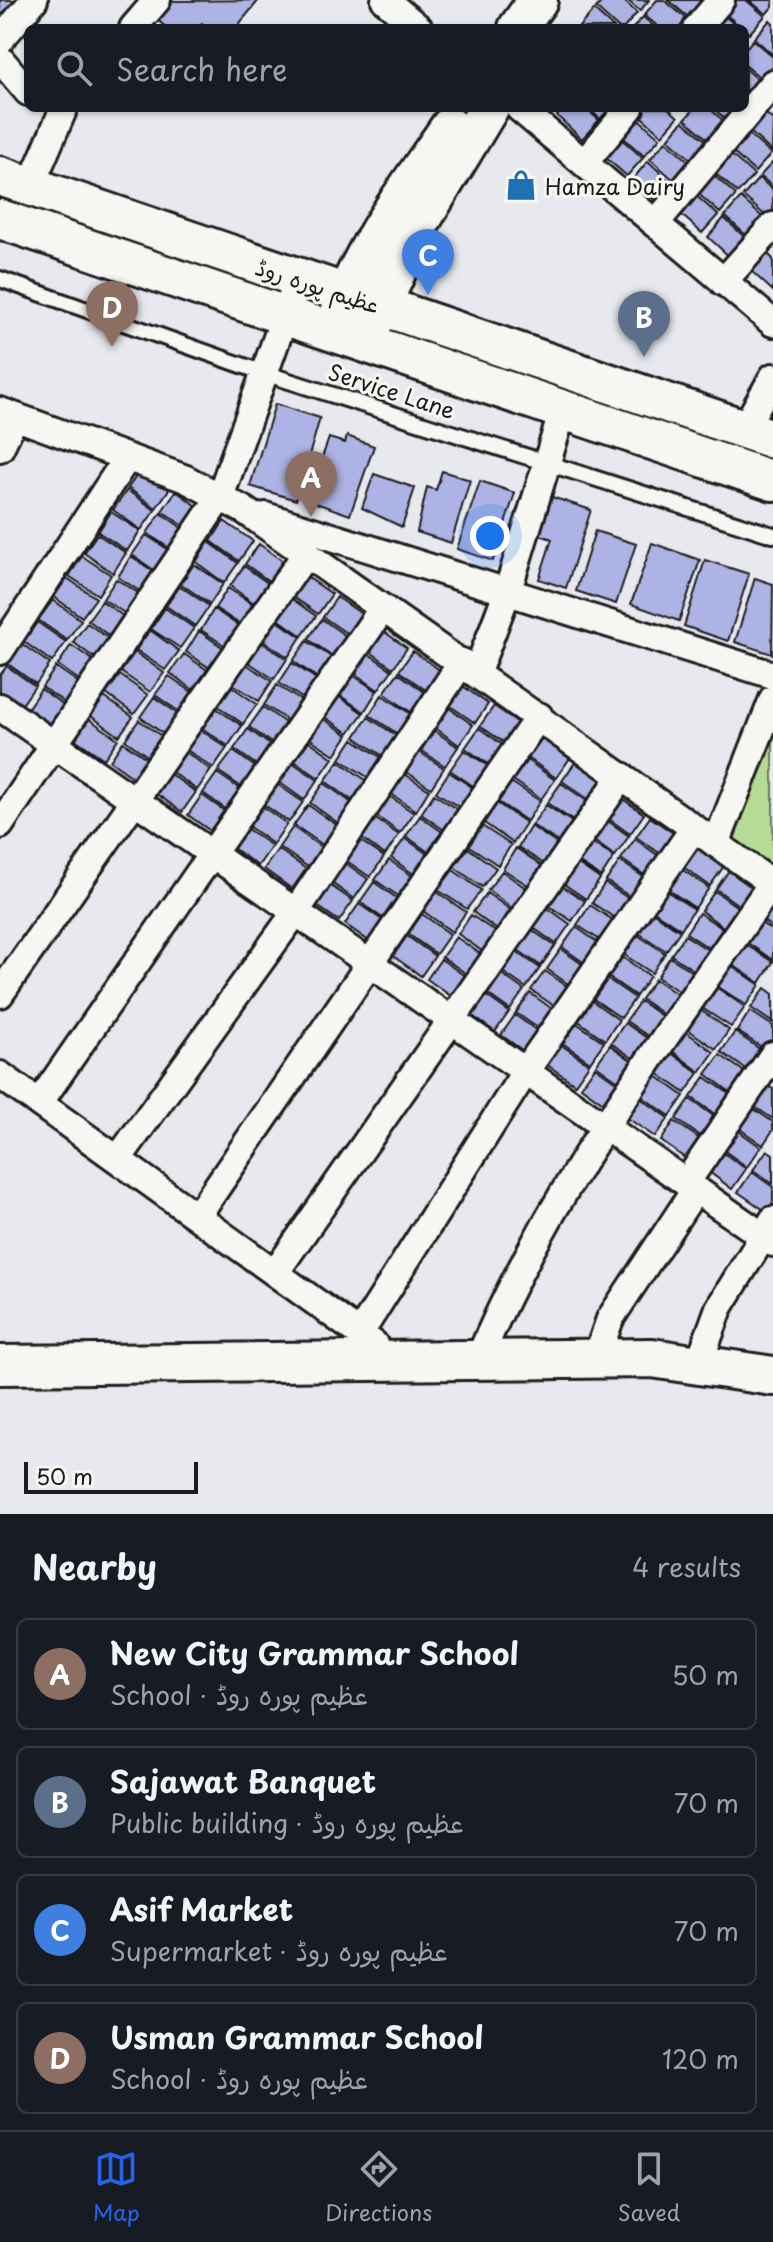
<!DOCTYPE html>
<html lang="en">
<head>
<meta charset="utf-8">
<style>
	:root { --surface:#171b24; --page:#20242c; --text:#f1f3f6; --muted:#9ea1a6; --line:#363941; --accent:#2563eb }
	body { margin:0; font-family:"Playpen Sans","Playpen Sans Arabic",sans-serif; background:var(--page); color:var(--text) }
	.scale { position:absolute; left:24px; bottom:20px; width:174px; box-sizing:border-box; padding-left:8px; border:4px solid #1c1c1c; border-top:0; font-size:22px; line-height:28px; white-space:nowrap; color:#1c1c1c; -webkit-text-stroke:6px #f6f6f2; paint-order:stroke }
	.you { position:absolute; left:490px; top:536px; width:28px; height:28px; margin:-20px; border:6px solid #fff; border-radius:50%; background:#1a73e8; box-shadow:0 0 0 12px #1a73e833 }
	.badge { display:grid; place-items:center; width:52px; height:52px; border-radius:50%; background:var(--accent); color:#fff; font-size:26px; font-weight:700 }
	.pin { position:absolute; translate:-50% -66px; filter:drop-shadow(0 2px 4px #0008) }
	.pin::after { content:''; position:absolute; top:42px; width:28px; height:24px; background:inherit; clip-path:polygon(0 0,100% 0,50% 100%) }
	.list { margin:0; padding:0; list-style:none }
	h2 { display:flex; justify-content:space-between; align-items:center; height:104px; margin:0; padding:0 32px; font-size:34px }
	h2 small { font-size:26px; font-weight:400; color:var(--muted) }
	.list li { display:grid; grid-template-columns:52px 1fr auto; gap:24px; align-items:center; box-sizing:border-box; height:112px; margin:0 16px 16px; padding:0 16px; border:2px solid var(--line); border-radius:12px }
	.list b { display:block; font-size:30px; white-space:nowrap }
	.list p { margin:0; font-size:26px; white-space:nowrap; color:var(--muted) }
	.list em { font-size:26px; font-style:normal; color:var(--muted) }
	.icon { flex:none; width:44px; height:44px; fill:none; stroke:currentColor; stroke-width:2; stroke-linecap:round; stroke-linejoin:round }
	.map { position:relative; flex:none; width:773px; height:1514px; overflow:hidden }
	.search { position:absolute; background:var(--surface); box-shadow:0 2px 6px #0004; left:24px; right:24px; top:24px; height:88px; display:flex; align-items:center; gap:20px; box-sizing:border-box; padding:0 28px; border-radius:12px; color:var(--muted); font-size:30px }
	.sheet { height:616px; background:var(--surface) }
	nav { display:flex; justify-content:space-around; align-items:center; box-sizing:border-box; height:112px; border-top:2px solid var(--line); background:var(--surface); font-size:22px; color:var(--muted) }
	nav a { display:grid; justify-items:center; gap:4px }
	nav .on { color:var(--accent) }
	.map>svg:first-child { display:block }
	.green { fill:#b5db97; stroke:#687c5a; stroke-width:2 }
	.building { fill:#adb3e4; stroke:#1c1c1c; stroke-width:2 }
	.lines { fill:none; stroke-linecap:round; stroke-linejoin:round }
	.lane-casing { stroke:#1c1c1c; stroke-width:20 }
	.street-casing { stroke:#1c1c1c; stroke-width:32 }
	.secondary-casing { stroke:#1c1c1c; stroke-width:44 }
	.lane { stroke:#f6f6f2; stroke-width:14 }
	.street { stroke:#f6f6f2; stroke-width:26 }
	.secondary { stroke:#f6f6f2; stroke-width:38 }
	.labels { text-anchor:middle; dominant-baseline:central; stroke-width:6; stroke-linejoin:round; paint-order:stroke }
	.poi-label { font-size:22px; fill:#1c1c1c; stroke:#f6f6f2; text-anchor:start }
	.street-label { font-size:22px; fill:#1c1c1c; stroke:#f6f6f2 }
</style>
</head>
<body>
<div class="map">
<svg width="773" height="1514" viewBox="0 0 773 1514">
	<rect width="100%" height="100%" fill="#e7e9ef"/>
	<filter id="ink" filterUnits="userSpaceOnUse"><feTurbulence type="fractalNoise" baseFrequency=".0125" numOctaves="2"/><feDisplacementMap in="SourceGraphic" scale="16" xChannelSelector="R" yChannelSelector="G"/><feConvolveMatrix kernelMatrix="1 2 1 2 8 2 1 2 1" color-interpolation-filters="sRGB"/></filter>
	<g filter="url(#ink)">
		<path class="green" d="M773 730V873L719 836Z"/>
		<path class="building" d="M0 0H21L3 21 0 19Z
			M170 0 176 1 259 0 236 28H208L202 23 197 28H167L155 18Z
			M603 0H623L637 13 624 28H618L596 8Z
			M627 0H649L640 11Z
			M657 0H664L687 19 679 28H660L644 15Z
			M668 0H703L688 17Z
			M733 0H746L765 16 749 34 723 12Z
			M749 0H773V6L766 14Z
			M594 10 614 28H578Z
			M721 13 739 28H709Z
			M643 17 656 28H633Z
			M770 20 773 23V55L754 38Z
			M753 40 773 57V70L764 81 745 65V49Z
			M745 68 762 83 745 100Z
			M563 108H585L599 120 582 139 557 116Z
			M588 108H610L600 119Z
			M640 108H668L678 117 662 135 636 112Z
			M695 108H709L727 124 711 142 685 119Z
			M713 108H741L729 122Z
			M763 111 773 120 772 152 747 129Z
			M634 115 660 138 644 156 618 133Z
			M683 121 710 144 694 162 668 139Z
			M745 131 771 154 755 172 729 149Z
			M617 135 643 158 627 176 600 153Z
			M666 141 692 164 676 182 650 159Z
			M727 151 754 175 738 193 711 170Z
			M648 161 674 185 658 203 632 180Z
			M773 162V187L760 176Z
			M710 172 736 195 720 213 694 190Z
			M759 178 773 190V215L769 219 743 196Z
			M692 192 718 215 702 233 676 210Z
			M741 198 767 221 751 240 725 216Z
			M724 218 750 242 733 260 708 237Z
			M766 252 773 259V291L750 270Z
			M275 404 320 418 296 500 250 486Z
			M347 436 374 446 350 515 307 500 329 438 345 443Z
			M142 468 170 488 156 508 128 488Z
			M442 471 470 480 451 543 417 532 427 487 436 490Z
			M374 474 415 488 402 527 362 508Z
			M480 481 515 493 493 561 457 549Z
			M127 490 155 510 141 530 113 510Z
			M176 491 204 511 191 531 162 511Z
			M549 496 591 510 566 588 539 579 552 539 537 534Z
			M111 512 140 531 127 551 98 532Z
			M161 513 189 533 176 553 147 533Z
			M224 521 253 541 239 561 211 541Z
			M595 531 636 544 616 604 576 591Z
			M97 534 126 553 113 573 84 553Z
			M146 535 175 554 161 575 132 555Z
			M209 542 238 563 224 583 196 562Z
			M652 543 700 560 679 621 631 604Z
			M259 544 287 564 273 584 245 564Z
			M82 556 111 575 98 595 69 576Z
			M131 556 160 576 147 596 118 577Z
			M705 560 749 574 728 641 684 626Z
			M194 564 223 584 210 604 181 584Z
			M244 566 272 586 258 606 230 586Z
			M303 574 332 594 318 614 289 594Z
			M67 578 96 598 82 617 54 597Z
			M755 578 773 584 772 654 735 642Z
			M116 579 146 598 132 618 103 599Z
			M180 586 209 606 195 626 166 606Z
			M228 588 257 607 244 627 215 608Z
			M288 596 316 616 302 636 274 616Z
			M337 597 366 617 352 637 323 617Z
			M53 600 81 620 67 640 38 620Z
			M102 601 130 621 116 641 88 620Z
			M165 608 194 628 180 648 151 629Z
			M214 609 243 629 230 649 201 630Z
			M273 618 301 637 288 657 259 638Z
			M322 619 350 639 337 659 308 639Z
			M37 622 66 642 52 662 23 641Z
			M87 623 115 643 101 663 73 642Z
			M379 628 407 648 393 668 365 648Z
			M150 630 179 651 165 670 136 650Z
			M199 631 228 651 214 671 186 652Z
			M258 640 287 659 274 679 245 660Z
			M307 641 336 660 322 681 293 661Z
			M22 644 50 664 36 684 8 664Z
			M71 645 100 665 86 685 58 665Z
			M363 650 392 670 378 690 350 670Z
			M413 651 441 671 427 691 399 671Z
			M135 652 164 673 150 692 121 672Z
			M184 654 213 674 199 694 170 673Z
			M243 662 272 681 259 701 230 682Z
			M292 663 321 682 308 702 279 683Z
			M7 666 35 686 21 706 0 691V675Z
			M56 667 85 687 71 707 42 687Z
			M348 672 377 691 364 712 335 692Z
			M398 673 426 693 412 713 384 693Z
			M120 675 148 695 134 714 106 694Z
			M169 676 198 696 184 715 155 695Z
			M228 684 257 704 243 724 215 704Z
			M460 684 488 704 475 723 446 703Z
			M277 685 306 704 293 724 264 705Z
			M41 689 69 709 55 729 27 709Z
			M334 693 363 713 349 733 320 714Z
			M382 695 411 714 398 734 369 715Z
			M104 697 133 717 119 736 91 716Z
			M154 697 183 717 168 737 140 717Z
			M445 705 473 725 459 745 431 725Z
			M213 706 242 726 228 746 199 726Z
			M494 706 523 726 509 746 480 726Z
			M263 707 291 727 277 747 249 727Z
			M319 716 348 735 335 755 306 736Z
			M368 717 397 736 383 756 355 737Z
			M89 719 118 739 104 759 75 739Z
			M139 720 167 740 153 760 125 740Z
			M429 727 458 747 445 766 416 747Z
			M198 728 227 748 213 768 184 748Z
			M479 728 507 748 494 768 465 748Z
			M248 729 276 749 262 769 234 749Z
			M305 738 333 758 319 778 290 758Z
			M542 738 570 758 556 778 528 758Z
			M353 739 382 758 369 778 340 759Z
			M123 742 152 762 138 781 110 761Z
			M415 749 444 768 431 788 402 769Z
			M183 750 211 770 197 790 169 770Z
			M464 750 493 769 479 790 450 770Z
			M233 751 261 771 247 791 218 771Z
			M289 760 318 780 304 800 276 780Z
			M527 760 555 780 541 799 513 780Z
			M339 761 367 781 353 801 325 781Z
			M576 761 605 781 591 801 562 781Z
			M400 771 429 790 416 811 387 791Z
			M167 772 196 792 182 812 154 792Z
			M449 772 478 791 465 811 436 792Z
			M217 773 246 793 231 813 203 793Z
			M274 782 303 802 289 822 260 802Z
			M511 782 540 801 527 821 498 802Z
			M324 783 352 803 338 823 310 803Z
			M561 783 590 803 576 823 547 803Z
			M385 793 414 813 400 833 372 813Z
			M434 794 463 813 450 834 421 814Z
			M616 794 644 814 630 834 602 814Z
			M202 795 230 815 216 835 188 815Z
			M497 803 526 823 513 843 484 823Z
			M259 804 287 824 273 844 245 824Z
			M308 805 337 825 323 845 294 825Z
			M546 805 575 824 561 844 532 825Z
			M370 815 399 835 385 855 357 835Z
			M420 816 448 836 434 856 406 836Z
			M601 816 629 836 615 856 587 836Z
			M650 817 679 837 665 857 636 837Z
			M243 826 272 846 258 866 230 846Z
			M482 826 511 845 498 865 469 846Z
			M531 826 560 846 547 866 518 847Z
			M293 827 321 847 308 867 279 847Z
			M355 837 384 857 370 877 341 857Z
			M405 838 433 858 419 878 391 858Z
			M585 838 614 857 601 877 572 858Z
			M635 839 663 859 650 879 621 859Z
			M696 846 724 866 710 886 682 866Z
			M468 848 496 868 482 887 454 867Z
			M516 848 545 868 532 888 503 869Z
			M278 849 306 869 292 889 264 869Z
			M340 859 368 879 354 899 326 879Z
			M571 859 600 879 586 899 558 880Z
			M389 860 418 880 404 900 375 880Z
			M620 861 648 880 635 900 606 881Z
			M680 868 709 888 695 908 666 888Z
			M730 869 758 889 744 909 716 889Z
			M453 870 481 890 467 909 438 890Z
			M502 871 530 891 516 911 488 890Z
			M324 881 353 901 339 921 310 901Z
			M374 882 402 902 388 922 360 902Z
			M556 882 585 901 572 921 543 902Z
			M605 883 634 902 621 922 592 903Z
			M665 890 694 909 681 929 652 910Z
			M715 891 743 911 729 931 701 911Z
			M437 892 466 912 452 932 423 911Z
			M487 893 515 913 501 933 473 912Z
			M773 903V928L762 920Z
			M359 904 388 924 373 944 345 924Z
			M542 904 570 924 556 944 528 924Z
			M590 905 619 924 606 944 577 925Z
			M651 911 680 931 666 951 637 932Z
			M699 913 728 932 715 952 686 933Z
			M422 914 450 934 436 954 408 934Z
			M471 915 500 935 486 954 458 934Z
			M760 922 773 931V960L746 942Z
			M526 926 555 946 541 966 512 946Z
			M576 927 604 947 590 967 562 947Z
			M636 934 665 953 652 973 623 954Z
			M685 935 714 954 700 974 671 955Z
			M407 936 435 956 421 976 393 956Z
			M456 937 485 957 471 977 442 957Z
			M745 944 773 962 760 983 731 964Z
			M511 948 540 968 526 988 497 968Z
			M561 949 589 969 575 989 547 969Z
			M621 956 650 976 636 996 607 976Z
			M670 957 699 976 686 996 657 977Z
			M441 959 469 979 455 999 427 979Z
			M731 965 760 985 746 1005 717 986Z
			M496 970 524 990 510 1010 482 990Z
			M545 971 574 991 560 1010 531 990Z
			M606 978 635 998 621 1018 592 998Z
			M655 979 684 999 670 1019 641 999Z
			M716 987 745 1007 731 1027 702 1008Z
			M765 988 773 994V1023L751 1008Z
			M481 992 509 1012 495 1032 467 1012Z
			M530 993 558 1013 545 1033 516 1013Z
			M591 1000 619 1020 605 1040 577 1020Z
			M640 1001 669 1021 655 1041 626 1021Z
			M701 1010 729 1030 716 1049 687 1029Z
			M750 1011 773 1026V1039L766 1050 737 1031Z
			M515 1015 543 1035 529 1055 501 1035Z
			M575 1022 604 1042 590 1062 561 1042Z
			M625 1023 654 1043 640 1063 611 1043Z
			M686 1032 714 1052 700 1072 672 1051Z
			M735 1032 764 1052 750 1072 721 1052Z
			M560 1044 589 1064 575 1084 546 1064Z
			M610 1045 638 1065 624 1085 596 1065Z
			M671 1053 699 1073 685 1093 657 1073Z
			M720 1055 749 1075 734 1095 706 1074Z
			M595 1067 623 1087 609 1107 581 1087Z
			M656 1076 684 1096 670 1116 641 1096Z
			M705 1077 734 1097 719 1117 691 1097Z
			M763 1083 773 1089V1119L749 1103Z
			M640 1098 669 1118 655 1137 626 1117Z
			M690 1099 718 1119 704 1139 676 1119Z
			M748 1105 773 1122V1130L763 1145 734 1125Z
			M674 1121 703 1141 689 1161 661 1141Z
			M733 1127 761 1147 747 1167 719 1147Z
			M718 1149 746 1169 732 1189 704 1168Z
			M767 1150 773 1154V1184L753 1170Z
			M752 1172 773 1187V1202L767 1212 738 1192Z"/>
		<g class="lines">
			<defs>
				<path id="lane" d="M0 279 264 373 773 535"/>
				<path id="street" d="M385 0 419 28
					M133 28 157 0
					M697 28 721 0
					M0 40 34 0
					M0 59 28 92
					M519 108 773 323
					M584 163 630 108
					M30 187 64 108
					M655 224 773 83
					M723 282 773 226
					M0 411 186 479 244 510 773 884
					M744 429 773 377
					M0 448 15 417
					M265 516 773 675
					M0 651 127 458
					M477 672 508 590 563 410
					M0 707 773 1243
					M0 825 220 497 298 279
					M716 844 773 699
					M0 994 305 555
					M0 1075 374 1344
					M39 1103 383 608
					M118 1159 295 913 462 662
					M686 1183 773 1055
					M197 1216 539 716
					M275 1273 622 776
					M360 1333 525 1072 694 828
					M479 1359C550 1187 668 1036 772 883
					M596 1359 610 1319 695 1190
					M699 1363 719 1308 773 1220"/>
				<path id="secondary" d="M518 28 538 0
					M0 176 773 439
					M0 219 773 481
					M338 318C361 248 409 187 450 127
					M371 327 416 229 489 108
					M0 1365 652 1358 773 1376"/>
			</defs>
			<use href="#lane" class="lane-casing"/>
			<use href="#street" class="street-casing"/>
			<use href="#secondary" class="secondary-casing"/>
			<use href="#lane" class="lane"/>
			<use href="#street" class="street"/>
			<use href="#secondary" class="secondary"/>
		</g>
	</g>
	<defs>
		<symbol id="shop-bare" viewBox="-9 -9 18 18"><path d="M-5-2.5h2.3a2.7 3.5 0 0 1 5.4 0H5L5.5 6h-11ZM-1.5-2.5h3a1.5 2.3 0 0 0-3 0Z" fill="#1f6fb2" stroke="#f6f6f2" stroke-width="2.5" paint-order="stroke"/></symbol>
	</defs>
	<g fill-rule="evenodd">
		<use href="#shop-bare" x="499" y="163" width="44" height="44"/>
	</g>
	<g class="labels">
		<g class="poi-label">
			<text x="545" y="185">Hamza Dairy</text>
		</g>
		<g class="street-label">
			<text transform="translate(318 285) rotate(18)">عظیم پورہ روڈ</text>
			<text transform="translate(392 390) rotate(18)">Service Lane</text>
		</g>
	</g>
</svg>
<div class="scale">50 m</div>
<div class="you"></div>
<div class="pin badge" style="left:311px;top:517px;background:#8d6e63">A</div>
<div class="pin badge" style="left:644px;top:357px;background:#5c6f8a">B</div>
<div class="pin badge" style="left:428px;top:295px;background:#3f7fe0">C</div>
<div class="pin badge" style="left:112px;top:347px;background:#8d6e63">D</div>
<div class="search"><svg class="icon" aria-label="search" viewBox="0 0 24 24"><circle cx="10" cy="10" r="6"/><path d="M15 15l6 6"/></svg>Search here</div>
</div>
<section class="sheet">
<h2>Nearby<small>4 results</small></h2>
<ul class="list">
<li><span class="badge" style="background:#8d6e63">A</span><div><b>New City Grammar School</b><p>School · عظیم پورہ روڈ</p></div><em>50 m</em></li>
<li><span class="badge" style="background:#5c6f8a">B</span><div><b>Sajawat Banquet</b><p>Public building · عظیم پورہ روڈ</p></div><em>70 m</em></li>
<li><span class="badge" style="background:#3f7fe0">C</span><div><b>Asif Market</b><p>Supermarket · عظیم پورہ روڈ</p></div><em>70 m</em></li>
<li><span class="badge" style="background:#8d6e63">D</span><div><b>Usman Grammar School</b><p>School · عظیم پورہ روڈ</p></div><em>120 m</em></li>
</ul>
</section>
<nav>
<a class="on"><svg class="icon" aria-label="map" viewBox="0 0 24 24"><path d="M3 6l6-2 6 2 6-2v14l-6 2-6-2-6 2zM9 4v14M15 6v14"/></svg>Map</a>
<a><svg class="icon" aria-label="directions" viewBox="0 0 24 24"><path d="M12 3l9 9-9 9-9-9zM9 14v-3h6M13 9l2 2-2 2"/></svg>Directions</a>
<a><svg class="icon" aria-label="saved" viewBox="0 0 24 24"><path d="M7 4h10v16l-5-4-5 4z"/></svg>Saved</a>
</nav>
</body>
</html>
